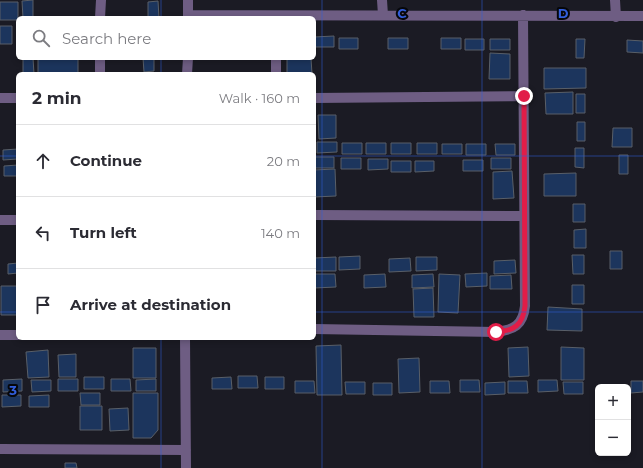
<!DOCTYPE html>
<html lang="en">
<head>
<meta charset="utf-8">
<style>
	:root { --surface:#fff; --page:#f2f2f3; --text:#2b2b33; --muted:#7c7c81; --line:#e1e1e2 }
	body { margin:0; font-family:Montserrat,sans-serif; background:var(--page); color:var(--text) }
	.controls { position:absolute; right:12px; bottom:12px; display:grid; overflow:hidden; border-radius:6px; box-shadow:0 2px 6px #0003 }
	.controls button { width:36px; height:36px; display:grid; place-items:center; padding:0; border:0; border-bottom:1px solid var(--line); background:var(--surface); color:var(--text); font:20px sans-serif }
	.stop { position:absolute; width:12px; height:12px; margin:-9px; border:3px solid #e11d48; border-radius:50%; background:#fff }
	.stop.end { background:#e11d48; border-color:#fff; box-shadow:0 1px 4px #0008 }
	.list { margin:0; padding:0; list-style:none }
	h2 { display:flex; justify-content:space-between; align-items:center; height:52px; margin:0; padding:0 16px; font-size:17px }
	h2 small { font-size:13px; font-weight:400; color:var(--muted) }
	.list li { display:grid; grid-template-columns:26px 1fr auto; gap:12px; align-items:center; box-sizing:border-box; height:72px; padding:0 16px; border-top:1px solid var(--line) }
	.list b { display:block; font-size:15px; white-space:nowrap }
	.list em { font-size:13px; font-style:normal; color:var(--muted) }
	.icon { flex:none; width:22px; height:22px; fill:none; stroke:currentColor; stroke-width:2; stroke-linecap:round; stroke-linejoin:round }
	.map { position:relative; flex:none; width:643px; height:468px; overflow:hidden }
	.search { position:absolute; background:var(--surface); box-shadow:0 2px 6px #0003; left:16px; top:16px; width:300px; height:44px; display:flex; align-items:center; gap:10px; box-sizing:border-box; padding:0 14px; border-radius:6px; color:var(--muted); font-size:15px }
	.panel { position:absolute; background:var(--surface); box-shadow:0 2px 6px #0003; left:16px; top:72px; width:300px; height:268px; border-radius:6px }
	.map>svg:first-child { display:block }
	.building { fill:#1c355d; stroke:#595f68 }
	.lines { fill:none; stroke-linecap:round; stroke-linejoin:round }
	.street { stroke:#6e5d83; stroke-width:10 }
	.route { stroke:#e11d48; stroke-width:5 }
	.grid { fill:none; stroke:#325edb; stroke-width:1; stroke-opacity:0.55 }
	.grid-label { font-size:13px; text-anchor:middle; font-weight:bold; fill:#325edb; stroke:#06070a; stroke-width:4; stroke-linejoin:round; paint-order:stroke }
</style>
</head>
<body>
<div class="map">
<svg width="643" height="468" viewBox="0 0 643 468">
	<rect width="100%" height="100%" fill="#1b1b24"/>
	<path class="building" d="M33 0V18H23L22 1Z
		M158 1 159 18H148V2Z
		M0 2H18V20H0Z
		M0 26H12V44H0Z
		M334 36V47H315L314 37Z
		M339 38H358V49H339Z
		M388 38H408V49H388Z
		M441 38H461V49H441Z
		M465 39H484V50H465Z
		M490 39H510V50H490Z
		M576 39H585L584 58H576Z
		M627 40 643 41V53L627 52Z
		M490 53 510 54V79H489Z
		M23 58H33L34 74H23Z
		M38 58H78V74L38 73Z
		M143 58H154V71L144 72Z
		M287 58H311L312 74H287Z
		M544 68H586V88L544 89Z
		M573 92V114H546L545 93Z
		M576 94H585V113H576Z
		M318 115H336V138L319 139Z
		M577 122H585V141H577Z
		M613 128H632V147H612Z
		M317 142H337V152L317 153Z
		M342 143H362V154H342Z
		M366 143H386V154H366Z
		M391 143H411V154H391Z
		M417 143H437V154H417Z
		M442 144H462V154H442Z
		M466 144H486V155H466Z
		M495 144H515V155H496Z
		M575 148H584V168L575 167Z
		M18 149V159L3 160V150Z
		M619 155H628V174H619Z
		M314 157H334V168H314Z
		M341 158H361V169H341Z
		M491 158H511V169H491Z
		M368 159H388V169L368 170Z
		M463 160H483V171H463Z
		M391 161H411V172H391Z
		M415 161H434V171L415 172Z
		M18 165V176H4V166Z
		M335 169 336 196 314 197V170Z
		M512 171 514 198 493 199V172Z
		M576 173V196H544V174Z
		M573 204H585V222H573Z
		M586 229V248H574V230Z
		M610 251H622V269H610Z
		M572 255H584V274H573Z
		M360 256V269L339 270V257Z
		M336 257V271H315L314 258Z
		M416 257H437V270L416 271Z
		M410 258 411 271 389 272V259Z
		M515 260 516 273 494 274V261Z
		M18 263V273L8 274V264Z
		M487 273V286L466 287 465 274Z
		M314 274H335L336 287 314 288Z
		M385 274 386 287 364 288V275Z
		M433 274 434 287 412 288V275Z
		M439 274 460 275 458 313 438 312Z
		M511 275 512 289H490V276Z
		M572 285H584V304H572Z
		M1 286H18V315H1Z
		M433 288 434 317H414L413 289Z
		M548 307 582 309V331L547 330Z
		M341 345 342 395H317L316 346Z
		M528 347 529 376 509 377 508 348Z
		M561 347 584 348V380H561Z
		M133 348H156V378H133Z
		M48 350 49 377 28 378 26 352Z
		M76 354V377H59L58 355Z
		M419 358 420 392 399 393 398 359Z
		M238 376H257L258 388H238Z
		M84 377H104V389H84Z
		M231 377 232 389H212V378Z
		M265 377H284V389H265Z
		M22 379V391L3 392V380Z
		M58 379H78V391H58Z
		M111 379H130L131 391H111Z
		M156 379V391H136V380Z
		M31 380H51V391L32 392Z
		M460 380H479L480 392H460Z
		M538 380H557L558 391 538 392Z
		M295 381H314L315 393H295Z
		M430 381H449L450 393H430Z
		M508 381H527L528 393H508Z
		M631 381H643V392L631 393Z
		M345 382H365V394H346Z
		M505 382V394L485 395V383Z
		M563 382H583V394H564Z
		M373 383H392V395H373Z
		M80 393H100V405H81Z
		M133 393H158V430L151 438H133Z
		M2 395H21V406L2 407Z
		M49 395V407H29V396Z
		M80 406H102V430H80Z
		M128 408 129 430 110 431 109 409Z
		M65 463H76L77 468H65Z"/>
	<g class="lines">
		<path class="street" d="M382 0 383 15
			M615 0 616 17
			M188 15 643 16
			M100 18 101 0
			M188 18V0
			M276 58V74
			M100 74V58
			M187 74 188 58
			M0 98H18
			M314 98 524 96
			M314 215 524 216
			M0 220H18
			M314 329 496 332C514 330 523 325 525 306L523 15
			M0 335H18
			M185 338 186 468
			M0 449 186 450"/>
	</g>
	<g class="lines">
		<path class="route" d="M496 332C514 331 523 325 525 306L524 96"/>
	</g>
	<path class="grid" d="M161 0V18M322 0V468M482 0V468M161 58V74M0 156H18M314 156H643M0 312H18M314 312H643M161 338V468"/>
	<g class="grid-label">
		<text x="402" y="18">C</text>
		<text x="563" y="18">D</text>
		<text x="13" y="395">3</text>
	</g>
</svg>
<div class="controls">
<button>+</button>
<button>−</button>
</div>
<div class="stop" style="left:496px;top:332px"></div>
<div class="stop end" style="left:524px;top:96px"></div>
<div class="search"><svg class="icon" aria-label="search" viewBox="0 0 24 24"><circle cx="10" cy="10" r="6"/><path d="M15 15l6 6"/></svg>Search here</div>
<section class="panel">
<h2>2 min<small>Walk · 160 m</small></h2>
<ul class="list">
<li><svg class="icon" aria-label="ahead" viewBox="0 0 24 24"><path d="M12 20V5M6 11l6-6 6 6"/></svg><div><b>Continue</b></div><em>20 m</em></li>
<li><svg class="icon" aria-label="left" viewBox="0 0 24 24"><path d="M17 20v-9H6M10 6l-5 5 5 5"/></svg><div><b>Turn left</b></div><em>140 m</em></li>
<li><svg class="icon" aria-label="arrive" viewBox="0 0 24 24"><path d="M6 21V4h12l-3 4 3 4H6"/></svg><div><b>Arrive at destination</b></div></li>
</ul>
</section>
</div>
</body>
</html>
